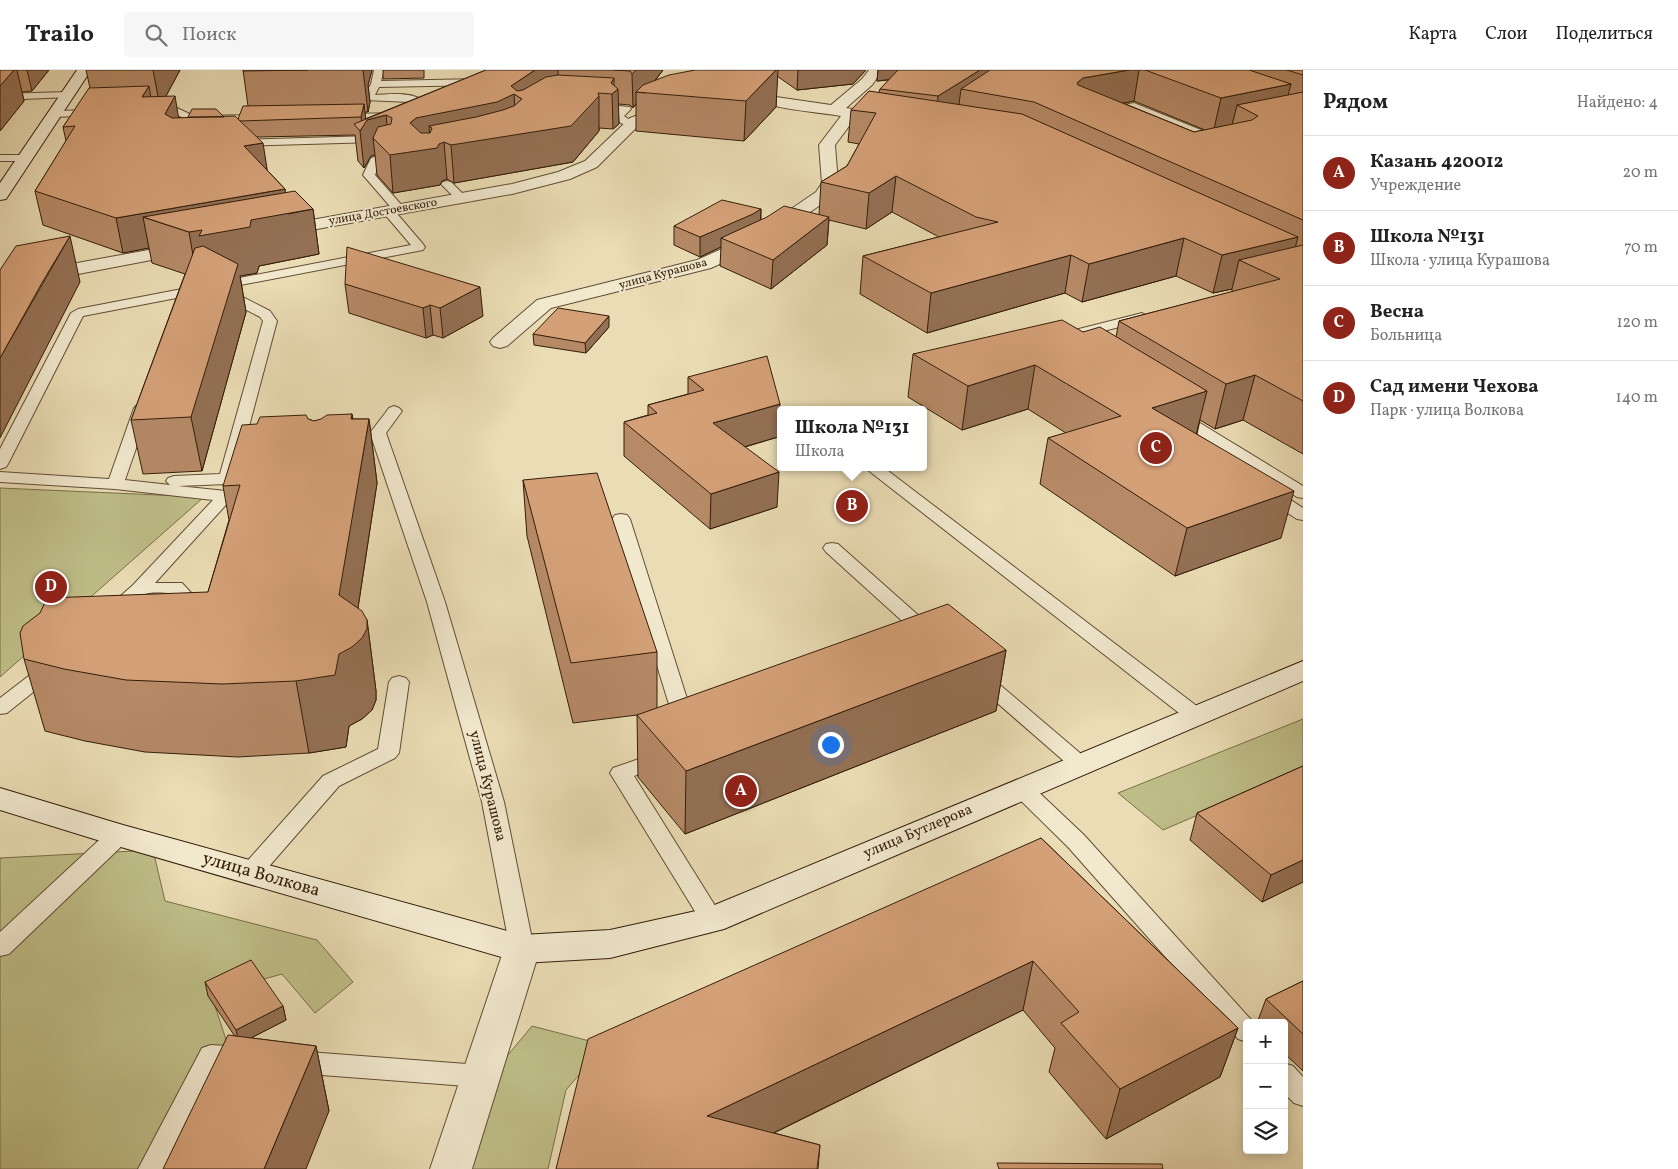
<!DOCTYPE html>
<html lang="ru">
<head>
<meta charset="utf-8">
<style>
	:root { --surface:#fff; --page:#f6f6f6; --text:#222; --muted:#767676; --line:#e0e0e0; --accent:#8f2418 }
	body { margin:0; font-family:Vollkorn,serif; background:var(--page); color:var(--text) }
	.controls { position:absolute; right:15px; bottom:15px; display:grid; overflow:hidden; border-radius:5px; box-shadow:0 2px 12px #0003 }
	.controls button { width:45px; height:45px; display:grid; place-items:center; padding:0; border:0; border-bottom:1px solid var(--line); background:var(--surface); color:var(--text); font:25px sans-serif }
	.you { position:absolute; left:830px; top:674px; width:18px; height:18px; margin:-12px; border:4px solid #fff; border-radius:50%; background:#1a73e8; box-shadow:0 0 0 8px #1a73e833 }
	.badge { display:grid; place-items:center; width:32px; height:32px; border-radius:50%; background:var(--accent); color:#fff; font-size:16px; font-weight:700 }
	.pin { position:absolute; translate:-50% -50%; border:2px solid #fff; box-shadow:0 1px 5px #0006 }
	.popup { position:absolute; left:777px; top:336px; width:150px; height:65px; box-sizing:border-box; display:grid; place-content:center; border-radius:5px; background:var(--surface); filter:drop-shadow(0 1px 4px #0005); font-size:16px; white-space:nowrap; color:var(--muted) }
	.popup b { font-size:19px; color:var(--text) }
	.popup::after { content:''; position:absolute; left:50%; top:100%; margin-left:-10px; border:10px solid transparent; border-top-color:var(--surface) }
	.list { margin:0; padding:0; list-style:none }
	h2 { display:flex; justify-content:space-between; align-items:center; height:65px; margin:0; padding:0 20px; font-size:21px }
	h2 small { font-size:16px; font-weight:400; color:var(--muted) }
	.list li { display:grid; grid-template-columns:32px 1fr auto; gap:15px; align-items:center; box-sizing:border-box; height:75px; padding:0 20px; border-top:1px solid var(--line) }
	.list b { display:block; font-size:19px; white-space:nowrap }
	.list p { margin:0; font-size:16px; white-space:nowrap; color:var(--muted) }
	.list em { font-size:16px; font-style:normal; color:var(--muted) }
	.icon { flex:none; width:28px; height:28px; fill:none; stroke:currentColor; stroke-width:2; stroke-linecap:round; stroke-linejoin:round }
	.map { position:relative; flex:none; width:1303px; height:1099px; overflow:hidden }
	header { display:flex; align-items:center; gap:30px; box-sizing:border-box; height:70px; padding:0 25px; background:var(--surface); border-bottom:1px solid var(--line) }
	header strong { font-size:24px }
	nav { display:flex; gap:28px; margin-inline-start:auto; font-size:18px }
	.search { width:350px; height:45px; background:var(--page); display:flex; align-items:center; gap:12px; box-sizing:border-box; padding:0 18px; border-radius:5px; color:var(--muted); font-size:19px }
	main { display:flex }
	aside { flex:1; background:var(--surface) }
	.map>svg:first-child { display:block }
	.green { fill:#bfbe88; stroke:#796e48 }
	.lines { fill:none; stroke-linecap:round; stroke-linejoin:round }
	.service-casing { stroke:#614d33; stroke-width:2 }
	.minor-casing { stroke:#614d33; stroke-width:2 }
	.secondary-casing { stroke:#331d08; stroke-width:2 }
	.service { fill:#f1e8ce; fill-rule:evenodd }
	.minor { fill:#f1e8ce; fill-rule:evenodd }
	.secondary { fill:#f1e8ce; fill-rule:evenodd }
	.wall { fill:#b68a67; stroke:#331d08; fill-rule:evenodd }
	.shaded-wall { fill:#947054; stroke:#331d08; fill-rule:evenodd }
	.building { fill:#d4a078; stroke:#331d08; fill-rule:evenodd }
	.labels { text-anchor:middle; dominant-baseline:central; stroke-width:4; stroke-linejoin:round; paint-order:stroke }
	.far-street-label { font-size:12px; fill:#331d08; stroke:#f1e8ce }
	.street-label { font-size:15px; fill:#331d08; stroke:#f1e8ce }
	.near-street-label { font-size:18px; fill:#331d08; stroke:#f1e8ce }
</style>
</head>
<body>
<header>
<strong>Trailo</strong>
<div class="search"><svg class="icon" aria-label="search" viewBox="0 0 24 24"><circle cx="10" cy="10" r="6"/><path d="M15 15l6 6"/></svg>Поиск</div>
<nav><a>Карта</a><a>Слои</a><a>Поделиться</a></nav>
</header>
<main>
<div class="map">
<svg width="1303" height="1099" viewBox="0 0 1303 1099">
	<rect width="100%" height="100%" fill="#eadcb4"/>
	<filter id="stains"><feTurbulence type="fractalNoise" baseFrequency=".004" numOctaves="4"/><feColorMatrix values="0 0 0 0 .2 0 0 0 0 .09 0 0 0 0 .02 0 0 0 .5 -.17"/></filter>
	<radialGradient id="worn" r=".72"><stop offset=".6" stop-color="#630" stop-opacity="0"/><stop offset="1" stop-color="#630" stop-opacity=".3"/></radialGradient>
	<path class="green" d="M0 418 204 427 0 607Z
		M1303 649V700L1163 760 1118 723Z
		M153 780 165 831 317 870 353 912 315 943 282 904 211 924 237 1003 137 1099H0V788Z
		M532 956 605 975 566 1020 548 1099H436L449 1056Z"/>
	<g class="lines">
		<defs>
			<path id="service" d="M374 0H384L381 11 480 9 485 12 480 15 379 17 375 25C390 24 414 21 426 33L420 45 404 49H337L336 47 341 44 404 43 412 41 416 34 410 32 364 30 363 28 371 14Z
				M67 22 72 25 70 27 0 30V24Z
				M1134 33 1216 66 1217 68 1212 71 1208 70 1133 39 1107 44 1102 41 1103 39Z
				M594 34 630 37 631 39 624 46 637 55 636 57H628L614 49 613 47 618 42 590 39V35Z
				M177 38 194 46 264 45 269 48 264 51 192 52 175 44 153 45 148 42 153 39Z
				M96 40 101 43 100 45 54 47 49 44 54 41Z
				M377 61 382 64 380 71 376 72 236 76 231 73 236 70 371 66 373 62Z
				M390 83 395 86 394 88 380 92 375 105 405 139 399 143 395 142 363 105 371 88Z
				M0 85H25L30 88 25 91H0Z
				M447 111 451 112 467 128 465 130H457L441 114 443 112Z
				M388 137 392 138 423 174 425 177 423 180 225 218 270 241 277 251 235 409 233 412 227 414 178 416 226 421 232 422 234 426 155 513H182L196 528 189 549 182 551 175 549 173 545 178 529 171 523C164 523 150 521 143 525 130 532 126 550 107 546L105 542 107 538 133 515 213 430 115 419 0 412V402L109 409 134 338 137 335H147L150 338 125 410 170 415 166 411 168 408 174 406 220 404 263 251 260 247 218 225 216 222 218 220 83 246 8 394 6 397 0 399V379L71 243 78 239 411 175 382 141Z
				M1142 243 1149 247 1147 250 1076 268 1069 264 1071 261Z
				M394 336 399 338 402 341 386 363 445 532 504 732 534 879 531 886 522 888 513 886 510 879 482 732 427 532 370 363 389 338Z
				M1177 340 1182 342 1303 416V428L1297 427 1172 348 1169 345 1172 342Z
				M864 397H883L1202 640 1205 645 1202 650 1195 652 1188 650Z
				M1268 418 1274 419 1303 438V450L1297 449 1262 427 1260 423 1262 419Z
				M621 444 627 445 630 449 695 654 692 659 685 661 678 659 675 654 612 449 615 445Z
				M832 473 838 474 936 561 939 565 936 569 929 571 922 569 826 482 823 478 826 474Z
				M50 593 57 595 60 599 57 603 7 643 0 644V628L43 595Z
				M979 601 986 603 1087 689 1091 694 1087 699 1080 701 1073 699 972 611 969 607 972 603Z
				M399 606 406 608 409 612 399 683 395 688 339 716 258 809 250 811 242 809 238 803 242 797 323 706 378 679 389 612 392 608Z
				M662 681 669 683 673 688 669 693 634 706 724 850 720 856 712 859 704 856 610 703 613 698Z
				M1021 711 1029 713 1084 765 1254 953H1247V972L1238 969 1068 777 1013 723 1010 718 1013 713Z
				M119 757 127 759 130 765 127 771 9 884 0 886V862L111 759Z
				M211 975 242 977 251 980 255 988 251 996 242 999 218 997 166 1099H138L202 978Z
				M295 981 480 995 489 998 493 1006 489 1014 480 1017 295 1003 286 1000 282 992 286 984Z
				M1284 993 1293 996 1303 1007V1036L1294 1033 1284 1023Z"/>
			<path id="minor" d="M711 0H727L749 18 776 27 831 35 862 9 869 0H883L872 15 846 38 888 44 893 46 896 49 893 52 888 54 855 48 835 75 838 113 829 129 765 173 711 198 551 238 507 276 500 278 493 276 490 272 493 268 537 230 697 190 753 165 816 122 822 113 819 75 841 46C798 39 739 39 711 0Z
				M670 33 675 34 677 37 675 40 640 54 597 97 570 109 512 124 278 166 272 165 269 161 272 157 278 156 512 114 558 102 585 91 630 48Z
				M187 173 193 174 196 178 193 182 0 219V207Z
				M522 865 535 869 540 879 472 1099H430L504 879 509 869Z"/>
			<path id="secondary" d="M77 0H91L6 129 0 130V113Z
				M1303 591V611L724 859 610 888 522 893 107 773 0 740V718L123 755 522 865 610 860 705 839Z"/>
		</defs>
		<use href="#service" class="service-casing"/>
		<use href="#minor" class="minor-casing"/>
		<use href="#secondary" class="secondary-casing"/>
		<use href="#service" class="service"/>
		<use href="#minor" class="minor"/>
		<use href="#secondary" class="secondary"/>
	</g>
	<path class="wall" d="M0 0H49L32 21 22 22 24 31 0 61Z
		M86 0H180L166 26 179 48 224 47 238 49 248 36 243 0H372L368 15 370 32 368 42H365V49L486 0H663L655 11 695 0H866L853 14 797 20 777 6 776 37 744 71 636 61V34L633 38 630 35 618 34 619 54 613 59 599 58V61L573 92 454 113 447 109 442 111 440 115 393 123 377 105 375 85 371 86 364 98 358 91 355 65 257 67 267 100 285 119V122L313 139 319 184 259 196 257 203 240 206 246 242 202 401 143 404 131 350 185 204 152 193 149 178 123 183 43 155 35 121 66 71 63 57 90 18Z
		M383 0H424V8L383 9Z
		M878 0H1303V384L1243 350 1215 359 1200 350 1197 364 1281 468 1175 506 1040 414 1048 368 1066 363 1028 339 962 360 908 327 913 284 1083 262 1116 267 1119 251 1232 222V219L1213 223 1176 206 1082 232 1065 223 927 263 860 224 863 186 939 167 892 142 866 159 829 150 827 175 771 219 720 196 721 177 700 187 674 175V156L761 139V150L819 145 821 112 847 96 859 74 848 72 851 40 879 22 880 19 889 10 877 11ZM1134 31 1205 60 1194 62 1123 33Z
		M345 214 483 246 443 268 433 265 426 268 349 243Z
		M609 257 586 283 534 275 533 264Z
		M688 307 778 367 745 377 777 437 710 459 624 386V352L648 345V335L688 324Z
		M352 344 353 349H369L377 413 358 538 367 550 376 621V630L372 640 362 649 349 656 346 677 309 683 238 687 145 682 85 671 45 661 24 589 208 522 229 450 223 416 257 354 308 349 314 351Z
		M523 410 657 582V638L1006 580 996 641 685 764 638 707 637 645 573 653 527 466Z
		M1303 696V812L1262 832 1190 770 1197 743Z
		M1041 768 1238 958 1220 1007 1106 1069 1049 1002 1055 978 1023 940 774 1063 820 1075 818 1099H556Z
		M1303 911V1001L1284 983V953H1257L1266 929Z
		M205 912 283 936 286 950 251 968 316 976 329 1041 234 965 208 926Z"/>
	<path class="shaded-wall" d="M14 0H17L24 31 0 61V16Z
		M27 0H49L32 21Z
		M153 0H180L160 37Z
		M363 0H372L368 15 370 32 368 42Z
		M535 0H558L559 29H522L514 24 516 59 599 26V61L573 92 454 113 451 75 444 72 447 109 442 111 440 115 393 123 390 85 410 53 416 48 511 16ZM429 56 432 58 431 79Z
		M636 0H663L645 23 636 22V34L633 38 632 4Z
		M776 0H778L776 37 744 71 746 31Z
		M798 0H866L853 14 797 20Z
		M878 0H911L910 7 877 11Z
		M980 0H1003L961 19 959 34 936 49 938 26Z
		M1129 0H1139L1134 31 1078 42 1077 13 1083 8Z
		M614 8V23L618 19 619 54 613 59 612 24 611 13Z
		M1291 14 1282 48 1237 35 1231 59 1213 63 1221 28Z
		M149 16 154 46 142 27Z
		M175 26 180 56 165 44Z
		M364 34 366 51 367 50 386 45 390 81 373 68 375 85 371 86 364 98 360 61 362 58 361 47Z
		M263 73 268 105 244 76Z
		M896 106 892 142 866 159 869 123Z
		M285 119 288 144 313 139 319 184 259 196 257 203 240 206 246 242 202 401 191 347 197 209 189 162 143 147 149 178 123 183 116 148Z
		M761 139 760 158 721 168V177L700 187V167Z
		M829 147 827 175 771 219 773 190Z
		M70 166 80 212 0 368V288Z
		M1298 167 1288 205 1239 190 1232 219 1213 223 1222 185Z
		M1184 168 1176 206 1082 232 1089 194Z
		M1071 185 1065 223 927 263 931 223Z
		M480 217 483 246 443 268 440 238Z
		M430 235 433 265 426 268 423 238Z
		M609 246V257L586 283 585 273Z
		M1035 295 1028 339 962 360 968 316Z
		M1255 305 1243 350 1215 359 1226 314Z
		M1207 321 1196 365 1152 338Z
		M780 334 778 367 713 386V353Z
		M352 344 360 402 369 349 377 413 352 577 367 550 376 621V630L372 640 362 649 349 656 346 677 309 683 296 611 339 525Z
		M779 402 777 437 710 459 711 424Z
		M1294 421 1281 468 1175 506 1187 458Z
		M1006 580 996 641 685 764 686 701Z
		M1303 790V812L1262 832 1271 805Z
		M1033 891 1023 940 706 1096 707 1046Z
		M283 936 286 950 239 974 236 960Z
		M1238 958 1220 1007 1106 1069 1120 1019Z
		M316 976 329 1041 306 1099H264Z"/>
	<path class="building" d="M0 0H14L0 16Z
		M243 0H308L243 1Z
		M486 0H535L511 16 517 21 523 20 546 7 558 5 614 8 611 13 618 19 612 24 598 23 599 26 571 56 451 75 444 72 439 74 437 78 390 85 373 68 378 57 391 54 392 48 386 45 367 50 360 61 354 54ZM514 24 522 29 514 36 503 40 476 47 429 56 432 58 430 63H421L410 53 416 48 497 32Z
		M614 0H636L632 4 630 1Z
		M695 0H776L746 31 636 22 643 15 669 5Z
		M898 0H980L938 26 880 19Z
		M990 0H1129L1083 8 1077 13 1078 15 1194 62 1252 50 1258 46 1237 35 1303 22V150L1034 32 961 19Z
		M1145 0H1249L1291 14 1221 28Z
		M1287 0H1303V5Z
		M149 16 142 27 175 26 165 44 172 48 235 46 263 73 244 76 285 119 116 148 35 121 75 56 63 57 89 18Z
		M869 21 1022 44 1298 167 1222 185 1184 168 1089 194 1071 185 931 223 863 186 998 152 976 147 896 106 869 123 821 112 847 96 876 43 851 40Z
		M364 34 361 47 240 51 238 49 243 36Z
		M192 39H216L224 47H188Z
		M295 121 313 139 251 150 250 157 199 166 202 160 189 162 143 147Z
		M722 130 761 139 753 144 700 167 674 156Z
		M784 136 829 147 773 190 721 168 767 147Z
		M70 166 43 211 0 288V200L16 176Z
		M1303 175V331L1255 305 1226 314 1119 251 1280 209 1239 190Z
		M203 176 238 194 191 347 131 350 195 178Z
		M347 177 480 217 440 238 430 235 423 238 345 214Z
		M558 238 609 246 585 273 533 264Z
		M1062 250 1083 262 1100 257 1207 321 1152 338 1294 421 1187 458 1048 368 1121 346 1035 295 968 316 913 284Z
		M767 286 780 334 713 353 779 402 711 424 624 352 657 343 648 335 704 320 688 307Z
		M352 344 351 349H369L339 525 362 541 367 550V559L362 568 352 577 339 584 335 605 296 611 222 614 126 610 64 599 24 589 20 563 23 556 40 543 47 528 208 522 240 415 223 416 242 355 257 354 260 347 306 345 308 349 314 351 321 349 327 345Z
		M597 403 657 582 571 593 523 410Z
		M948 534 1006 580 686 701 637 645Z
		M1303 696V790L1271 805 1197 743Z
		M1041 768 1238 958 1120 1019 1061 953 1079 942 1033 891 707 1046 820 1075 817 1099H556L588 969Z
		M251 890 283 936 236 960 205 912Z
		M1303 911V964L1266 929Z
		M228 965 316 976 264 1099H163Z
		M997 1093 1162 1094 1163 1099H999Z"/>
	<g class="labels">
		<g class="far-street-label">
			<text transform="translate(383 142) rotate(-10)">улица Достоевского</text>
			<text transform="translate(663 204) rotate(-15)">улица Курашова</text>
		</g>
		<g class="street-label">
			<text transform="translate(487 716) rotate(76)">улица Курашова</text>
			<text transform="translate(918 762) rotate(-23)">улица Бутлерова</text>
		</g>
		<g class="near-street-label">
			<text transform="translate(261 805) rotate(16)">улица Волкова</text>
		</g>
	</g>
	<rect width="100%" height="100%" filter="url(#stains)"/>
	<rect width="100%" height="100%" fill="url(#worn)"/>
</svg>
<div class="controls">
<button>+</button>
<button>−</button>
<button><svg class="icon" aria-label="layers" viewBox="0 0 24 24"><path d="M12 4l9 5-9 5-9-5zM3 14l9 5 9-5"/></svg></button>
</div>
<div class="you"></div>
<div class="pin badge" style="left:741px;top:721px">A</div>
<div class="pin badge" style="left:852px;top:436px">B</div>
<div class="popup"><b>Школа №131</b>Школа</div>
<div class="pin badge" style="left:1156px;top:378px">C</div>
<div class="pin badge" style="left:51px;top:517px">D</div>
</div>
<aside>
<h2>Рядом<small>Найдено: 4</small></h2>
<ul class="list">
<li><span class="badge">A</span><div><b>Казань 420012</b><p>Учреждение</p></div><em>20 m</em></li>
<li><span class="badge">B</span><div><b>Школа №131</b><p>Школа · улица Курашова</p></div><em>70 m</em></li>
<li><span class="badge">C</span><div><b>Весна</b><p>Больница</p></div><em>120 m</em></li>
<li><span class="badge">D</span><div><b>Сад имени Чехова</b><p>Парк · улица Волкова</p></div><em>140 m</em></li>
</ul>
</aside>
</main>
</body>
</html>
